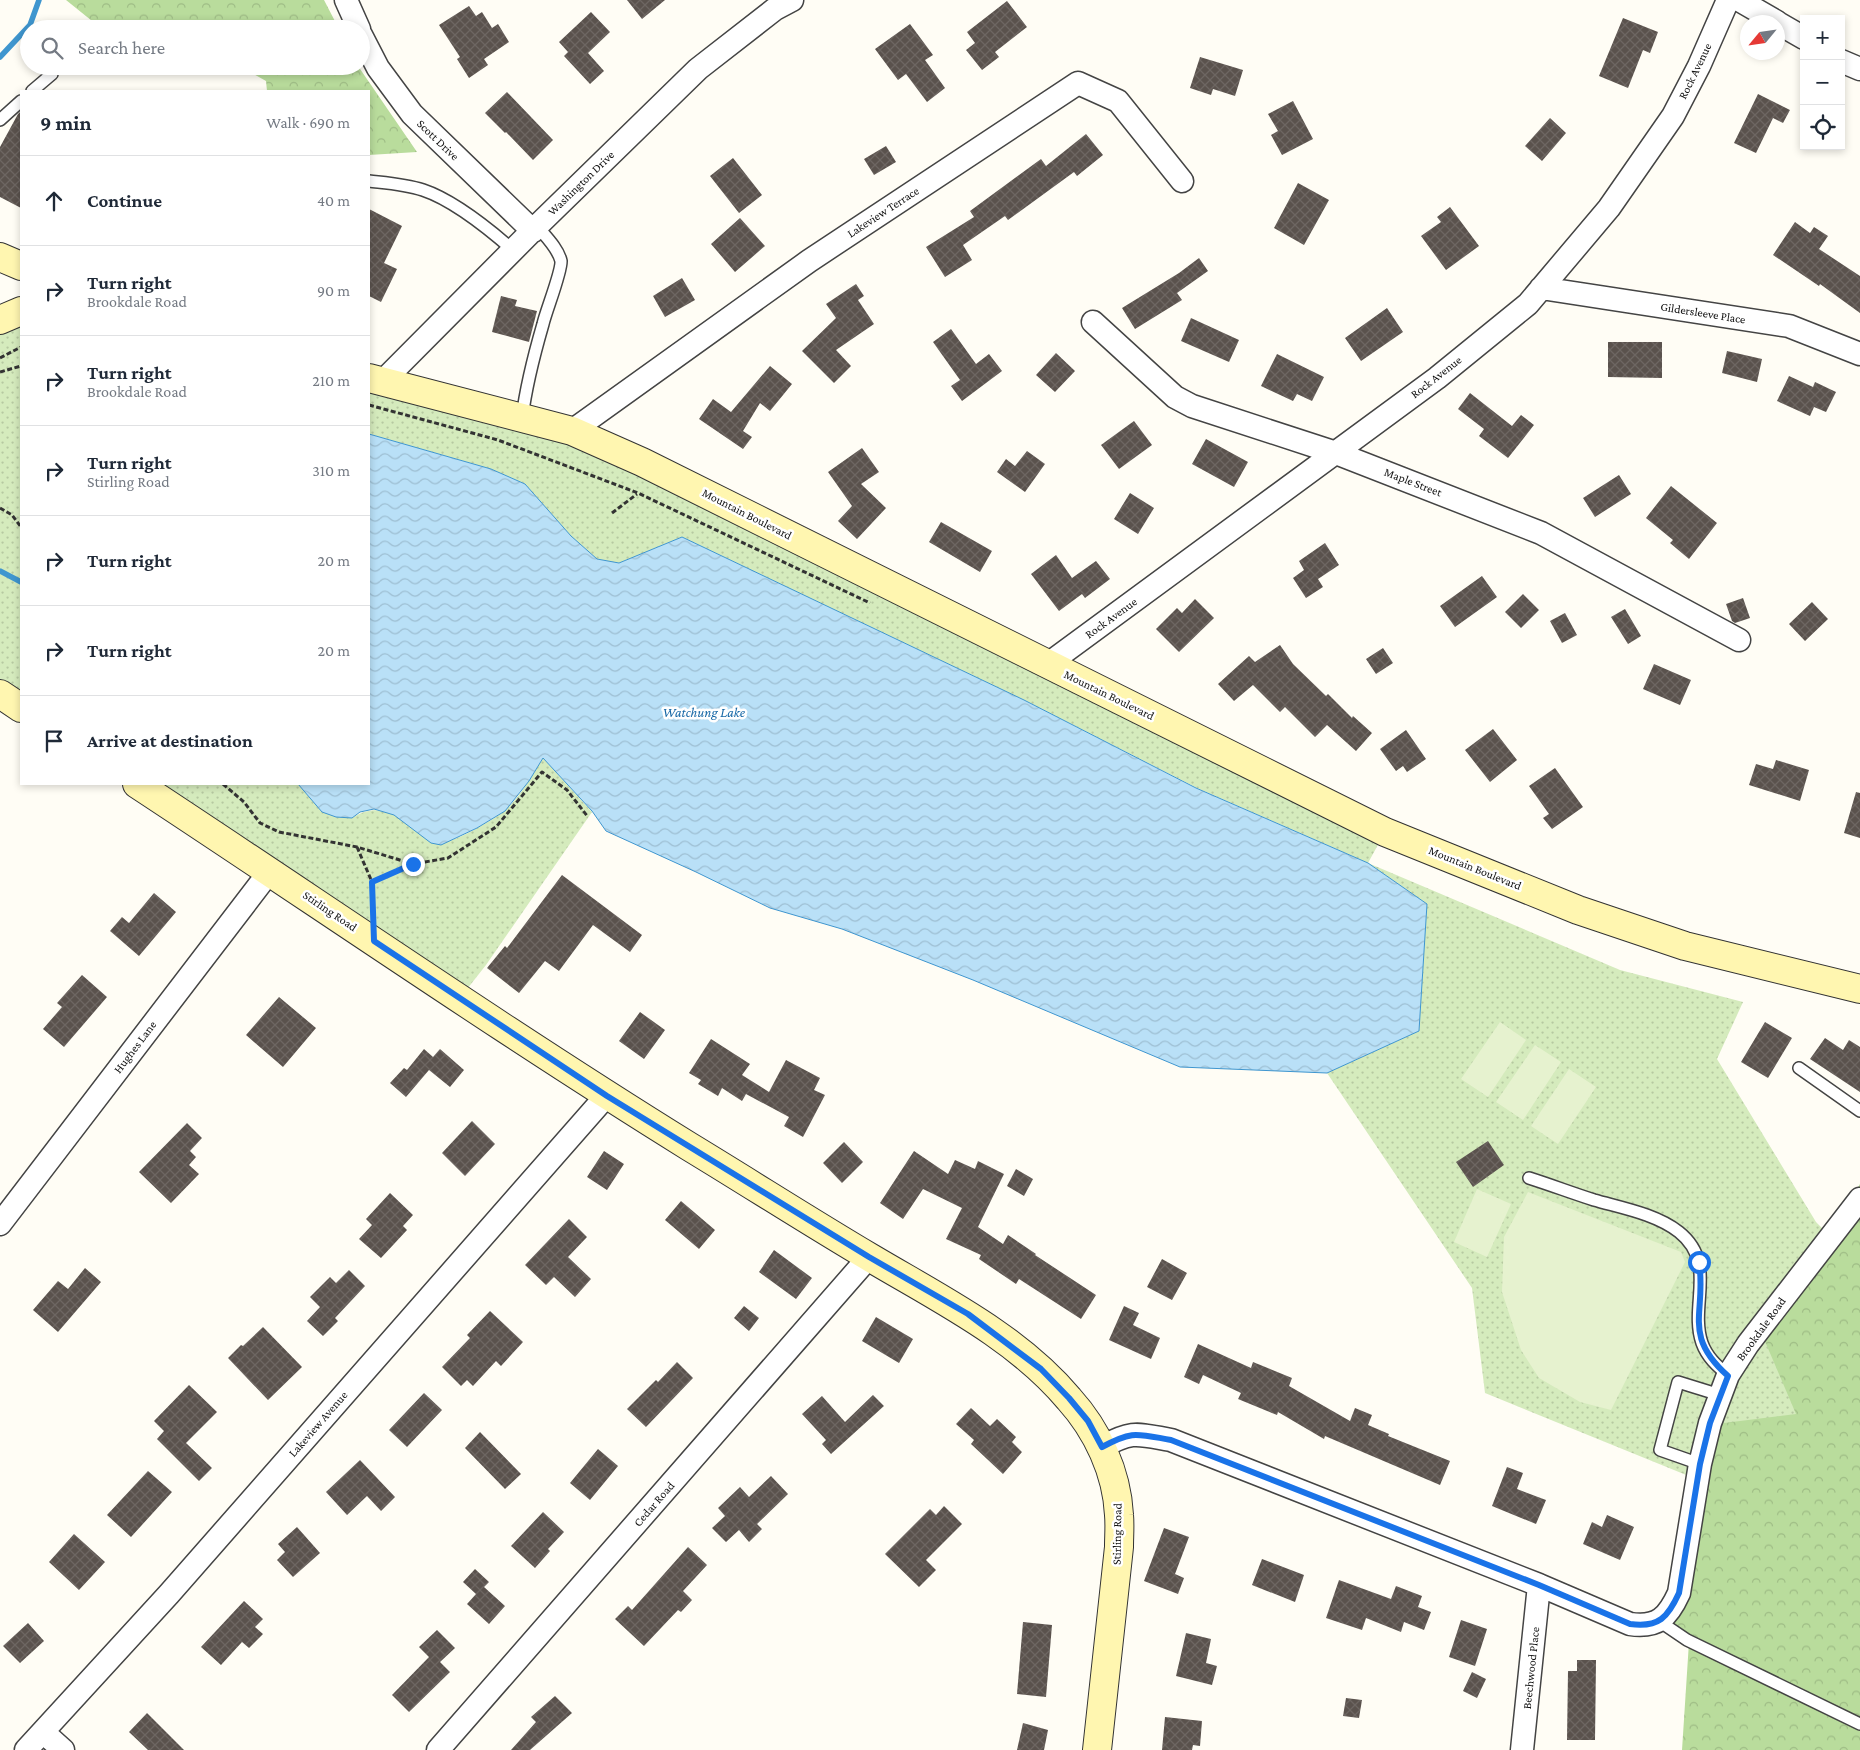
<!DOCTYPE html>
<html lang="en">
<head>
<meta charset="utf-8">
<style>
	:root { --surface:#fff; --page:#f2f2f3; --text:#1f2937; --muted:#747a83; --line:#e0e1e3 }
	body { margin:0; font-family:"Crimson Pro",serif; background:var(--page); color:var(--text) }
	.controls { position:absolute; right:15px; top:15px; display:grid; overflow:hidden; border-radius:0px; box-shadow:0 2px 8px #0003 }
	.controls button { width:45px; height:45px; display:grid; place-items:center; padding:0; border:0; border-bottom:1px solid var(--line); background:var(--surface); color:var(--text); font:25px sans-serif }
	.compass { position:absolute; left:1740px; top:15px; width:45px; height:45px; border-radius:50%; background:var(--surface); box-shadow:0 2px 8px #0003; rotate:241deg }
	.stop { position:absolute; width:15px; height:15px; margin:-11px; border:4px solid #1a73e8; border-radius:50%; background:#fff }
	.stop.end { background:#1a73e8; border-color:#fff; box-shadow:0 1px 5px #0008 }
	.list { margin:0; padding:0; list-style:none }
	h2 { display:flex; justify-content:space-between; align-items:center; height:65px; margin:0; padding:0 20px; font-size:21px }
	h2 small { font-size:16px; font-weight:400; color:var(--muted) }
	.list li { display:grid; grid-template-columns:32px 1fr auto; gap:15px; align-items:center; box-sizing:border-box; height:90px; padding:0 20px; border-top:1px solid var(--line) }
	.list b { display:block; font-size:19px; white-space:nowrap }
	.list p { margin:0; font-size:16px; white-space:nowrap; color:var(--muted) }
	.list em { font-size:16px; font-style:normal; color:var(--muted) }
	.icon { flex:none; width:28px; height:28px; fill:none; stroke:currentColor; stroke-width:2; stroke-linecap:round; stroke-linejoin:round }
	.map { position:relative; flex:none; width:1860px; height:1750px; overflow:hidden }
	.search { position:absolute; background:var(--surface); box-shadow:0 2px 8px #0003; left:20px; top:20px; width:350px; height:55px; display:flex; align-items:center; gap:12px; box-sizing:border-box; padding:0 18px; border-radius:28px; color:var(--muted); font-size:19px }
	.panel { position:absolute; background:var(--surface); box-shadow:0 2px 8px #0003; left:20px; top:90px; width:350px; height:695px; border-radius:0px }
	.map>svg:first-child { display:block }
	.forest { fill:url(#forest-crowns) }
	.park { fill:url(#park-dots) }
	.pitch { fill:#e6f2cf }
	.water { fill:url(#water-waves); stroke:#3f96cf }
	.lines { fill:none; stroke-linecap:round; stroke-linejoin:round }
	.stream { stroke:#3f96cf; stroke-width:5.5 }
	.building { fill:url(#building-cross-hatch) }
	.lane-casing { stroke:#444; stroke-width:14 }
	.street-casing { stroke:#444; stroke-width:25 }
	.secondary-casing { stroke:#333; stroke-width:30 }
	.path { stroke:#333; stroke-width:3; stroke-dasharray:5 2.5; stroke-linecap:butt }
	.lane { stroke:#fff; stroke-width:11 }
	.street { stroke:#fff; stroke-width:22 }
	.secondary { stroke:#fff6b0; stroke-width:28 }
	.route { stroke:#1a73e8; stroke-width:6 }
	.labels { text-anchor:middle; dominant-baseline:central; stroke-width:5; stroke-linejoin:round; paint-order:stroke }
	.street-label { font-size:12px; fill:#111; stroke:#fff }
	.water-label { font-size:14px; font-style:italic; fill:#1768a6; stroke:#fff }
</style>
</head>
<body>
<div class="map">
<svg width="1860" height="1750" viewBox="0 0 1860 1750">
	<defs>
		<pattern id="forest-crowns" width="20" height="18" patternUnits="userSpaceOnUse" patternTransform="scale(1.25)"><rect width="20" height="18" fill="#b9dc9c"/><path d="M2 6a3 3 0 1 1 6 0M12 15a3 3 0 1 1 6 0" fill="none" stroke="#9ebc85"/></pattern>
		<pattern id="park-dots" width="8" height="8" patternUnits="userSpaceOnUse" patternTransform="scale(1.25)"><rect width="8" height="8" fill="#d5ebbd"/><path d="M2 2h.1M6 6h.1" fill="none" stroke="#b6c8a1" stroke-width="1.8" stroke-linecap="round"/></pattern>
		<pattern id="water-waves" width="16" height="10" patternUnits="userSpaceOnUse" patternTransform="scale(1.25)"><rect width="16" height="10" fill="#b9e0f7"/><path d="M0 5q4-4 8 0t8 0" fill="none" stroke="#9ebfd3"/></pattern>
		<pattern id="building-cross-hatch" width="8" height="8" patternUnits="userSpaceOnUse" patternTransform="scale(1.25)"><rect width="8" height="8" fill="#5a524d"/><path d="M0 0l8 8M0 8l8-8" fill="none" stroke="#6d6662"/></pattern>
	</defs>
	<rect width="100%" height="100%" fill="#fffdf5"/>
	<path class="forest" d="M66 0H324L339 29H102Z
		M239 66H358L417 152 369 155V91H267L266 81Z
		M1860 1184V1750H1682L1689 1642 1663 1626 1716 1424 1758 1325 1830 1236Z"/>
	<path class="park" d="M21 311V708L0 694V320Z
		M369 378 572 431 1385 832 1368 863 1620 970 1743 1002 1717 1059 1816 1222 1830 1236 1758 1325 1796 1414 1716 1424 1701 1481 1485 1393 1472 1288 1327 1073 1419 1031 1427 904 1368 863 1197 788 1024 700 682 537 619 563 597 559 571 536 525 484 491 469 369 434Z
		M543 758 592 812 486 965 460 998 137 784H298L322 812 352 818C379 801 398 815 420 833 424 836 428 841 432 843 446 848 492 821 504 811 519 799 533 774 543 758Z"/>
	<path class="pitch" d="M1500 1022 1526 1040 1488 1097 1461 1079Z
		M1535 1045 1561 1062 1523 1120 1496 1102Z
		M1569 1069 1596 1087 1558 1144 1531 1126Z
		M1477 1189 1511 1204 1487 1257 1454 1242Z
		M1528 1192 1681 1252 1685 1262 1611 1410 1580 1402 1539 1378 1521 1350 1502 1292 1504 1237Z"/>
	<path class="water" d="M369 434 491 469 525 484 571 536 597 559 619 563 682 537 1024 700 1196 788 1368 863 1427 904 1419 1031 1327 1073 1180 1067 973 980 842 929 770 908 696 872 606 831 592 811 543 758 529 781 505 811 477 828 441 845 431 843 394 815 374 809 360 812 352 818 336 817 322 812 298 784H369Z"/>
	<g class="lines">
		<path class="stream" d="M0 57 30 25 39 0
			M0 571 21 582"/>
	</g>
	<path class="building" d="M627 0H665L642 19Z
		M1007 1 1027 27 995 52 999 57 982 70 966 50 975 43 967 32Z
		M469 6 476 16 482 12 492 28 498 24 509 42 484 59 488 65 469 78 457 59 460 57 439 25Z
		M591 12 610 32 588 53 604 71 590 84 564 56 568 52 559 42Z
		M1623 18 1658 32 1650 53 1643 50 1628 88 1599 76Z
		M910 24 933 55 925 60 945 88 927 102 906 74 898 80 875 49Z
		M1200 57 1243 70 1235 96 1213 89 1211 95 1190 88Z
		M507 92 553 140 533 160 506 132 505 133 485 113Z
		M1758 94 1790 110 1783 123 1773 118 1756 153 1734 143Z
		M1293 101 1313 139 1282 155 1271 135 1278 131 1268 114Z
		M21 111V208L0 197V147L18 114Z
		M1550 118 1566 133 1542 161 1525 146Z
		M1086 134 1103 155 1077 176 1074 172 1008 220 1005 216 963 245 972 260 945 277 926 247 974 217 970 211 1041 159 1046 166Z
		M886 146 896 162 874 175 864 159Z
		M733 158 762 195 739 213 710 176Z
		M1298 183 1329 200 1304 245 1274 228Z
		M1450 207 1479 246 1446 270 1421 236 1441 222 1437 217Z
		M369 209 402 226 384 263 397 269 381 302 369 296Z
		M740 218 765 246 735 272 711 244Z
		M1795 222 1810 233 1814 227 1828 236 1819 249 1860 276V313L1820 284 1819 286 1773 255Z
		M1199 258 1208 271 1177 293 1182 300 1135 329 1122 308 1179 273Z
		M682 278 695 300 665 317 653 296Z
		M856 284 864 296 858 300 874 324 836 350 851 366 834 383 802 351 836 318 826 304Z
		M501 296 517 300 515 306 537 311 529 342 492 332Z
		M1387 308 1403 332 1361 361 1345 338Z
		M1191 318 1239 340 1229 362 1181 341Z
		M951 329 976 364 989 354 1002 371 962 401 951 386 960 380 933 342Z
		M1608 342H1662V378L1608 377Z
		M1727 351 1762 359 1757 382 1722 373Z
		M1056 353 1075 371 1055 392 1036 375Z
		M1277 354 1324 377 1312 401 1297 394 1293 401 1261 386Z
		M770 366 792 384 770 411 760 403 743 431 752 437 743 449 699 419 713 399 731 412Z
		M1789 376 1813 387 1815 382 1836 392 1826 412 1814 407 1810 416 1777 401Z
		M1470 393 1512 426 1521 415 1534 425 1508 458 1479 436 1484 429 1458 409Z
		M1134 421 1152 445 1119 469 1101 445Z
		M1206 439 1248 462 1234 487 1192 464Z
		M862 448 879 472 861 484 886 508 857 539 838 521 852 506 828 472Z
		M1027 451 1045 464 1025 492 997 472 1006 459 1015 466Z
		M1619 475 1631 494 1595 517 1583 498Z
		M1671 486 1717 523 1689 559 1670 543 1673 540 1646 518Z
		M1130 493 1154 508 1138 534 1114 519Z
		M941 522 992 551 980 572 929 542Z
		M1325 543 1339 565 1318 579 1323 587 1306 598 1293 578 1304 570 1299 561Z
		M1056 555 1072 578 1096 561 1110 579 1085 598 1082 594 1059 611 1031 574Z
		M1482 576 1497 597 1455 627 1440 606Z
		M1523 594 1539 610 1521 628 1505 612Z
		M1743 598 1750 618 1735 623 1732 621 1726 604Z
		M1195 599 1214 618 1179 652 1156 629 1177 608 1182 613Z
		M1812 602 1828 619 1805 641 1789 624Z
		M1625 609 1641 636 1628 644 1611 617Z
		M1565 613 1577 635 1562 643 1550 621Z
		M1280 645 1293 664 1326 696 1328 694 1352 718 1353 716 1372 733 1356 751 1327 725 1315 737 1285 707 1280 712 1253 685 1234 701 1218 684 1249 656 1255 662Z
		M1383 648 1393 663 1376 674 1366 659Z
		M1654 664 1691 680 1680 705 1643 689Z
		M1493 729 1517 760 1490 782 1465 750Z
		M1406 730 1426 759 1407 772 1403 766 1396 771 1380 749Z
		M1776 760 1809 770 1800 801 1749 785 1756 764 1773 769Z
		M1555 768 1583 807 1552 829 1543 818 1549 814 1529 786Z
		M1856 792 1860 793V838L1844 833Z
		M562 875 642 935 630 952 593 925 559 971 545 961 519 993 487 968 505 946 507 948Z
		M154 893 176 912 139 956 110 931 122 917 129 923Z
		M82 975 107 997 64 1047 43 1029 62 1007 57 1003Z
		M279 997 316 1028 283 1067 246 1035Z
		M640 1012 665 1030 644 1059 619 1041Z
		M1765 1022 1792 1038 1768 1078 1741 1062Z
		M1825 1038 1843 1050 1849 1040 1860 1047V1092L1810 1059Z
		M711 1039 750 1064 742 1075 769 1092 786 1060 820 1078 814 1090 825 1095 803 1137 784 1126 789 1117 746 1094 742 1101 722 1088 718 1096 698 1084 701 1080 689 1073Z
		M424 1049 433 1057 440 1049 464 1070 450 1087 429 1070 406 1097 390 1083 404 1068 407 1070Z
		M472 1121 495 1144 465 1176 442 1153Z
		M187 1123 202 1138 190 1151 196 1157 189 1165 199 1174 171 1203 139 1172Z
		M1488 1141 1504 1165 1473 1187 1456 1162Z
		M844 1142 863 1162 842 1183 823 1163Z
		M604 1151 624 1164 607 1190 587 1177Z
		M914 1151 948 1174 955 1160 975 1169 978 1161 1004 1174 978 1227 1003 1244 1008 1235 1036 1254 1035 1255 1096 1295 1081 1319 1019 1279 1016 1284 979 1259 981 1255 946 1239 962 1208 923 1189 903 1219 880 1203Z
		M1016 1169 1033 1179 1024 1196 1007 1186Z
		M390 1193 413 1215 403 1226 407 1230 381 1258 359 1239 372 1225 366 1219Z
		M681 1201 715 1230 699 1249 665 1220Z
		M569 1219 587 1237 568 1257 591 1279 575 1297 554 1277 546 1285 525 1265Z
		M774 1250 812 1278 796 1299 759 1272Z
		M1162 1259 1187 1273 1172 1300 1147 1287Z
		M85 1268 101 1282 58 1332 33 1310 58 1281 68 1289Z
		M349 1270 365 1286 335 1318 338 1321 323 1336 307 1321 320 1307 310 1297 330 1277 336 1283Z
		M744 1306 759 1318 749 1331 734 1318Z
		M1124 1306 1139 1313 1133 1325 1160 1338 1151 1359 1109 1340Z
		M490 1311 523 1342 501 1366 496 1361 473 1386 467 1380 461 1386 442 1367 470 1338 467 1335Z
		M876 1317 913 1339 899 1363 862 1341Z
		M263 1327 302 1367 268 1400 228 1358 241 1345 243 1346Z
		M1198 1344 1251 1368 1253 1362 1292 1378 1289 1386 1350 1421 1355 1408 1372 1415 1368 1425 1389 1434 1388 1436 1450 1461 1440 1485 1325 1436 1324 1439 1278 1412 1277 1415 1238 1399 1241 1393 1203 1375 1199 1384 1184 1377Z
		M677 1362 693 1378 646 1427 627 1409 656 1380 658 1382Z
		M189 1385 217 1412 186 1443 212 1468 199 1481 157 1439 164 1431 154 1421Z
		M424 1393 442 1410 407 1447 389 1430Z
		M873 1395 884 1406 831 1454 822 1444 826 1440 802 1414 822 1396 845 1422Z
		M971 1408 990 1426 997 1419 1016 1437 1012 1442 1022 1452 1003 1474 971 1444 974 1440 956 1424Z
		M480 1432 521 1474 505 1489 465 1448Z
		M598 1449 618 1466 590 1500 570 1483Z
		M360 1460 395 1497 381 1511 367 1496 347 1515 326 1492Z
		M1507 1467 1523 1473 1517 1489 1546 1500 1536 1524 1492 1506Z
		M148 1471 172 1492 131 1537 107 1515Z
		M771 1476 788 1494 757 1524 762 1529 749 1542 739 1530 726 1542 712 1528 725 1516 718 1508 740 1487 749 1497Z
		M944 1506 962 1524 926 1560 936 1570 919 1587 885 1554 930 1509 936 1515Z
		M543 1512 564 1532 548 1549 550 1551 535 1568 511 1546Z
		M1607 1515 1634 1527 1620 1560 1583 1544 1592 1522 1602 1527Z
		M297 1527 320 1553 293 1577 277 1560 285 1552 278 1544Z
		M1164 1528 1189 1537 1175 1574 1184 1578 1178 1594 1144 1581Z
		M74 1534 105 1562 79 1590 49 1562Z
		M688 1547 707 1565 683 1591 692 1600 681 1612 678 1610 644 1646 615 1619 628 1606 632 1610Z
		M1262 1559 1304 1575 1295 1602 1252 1585Z
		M475 1569 489 1582 484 1587 505 1606 489 1624 467 1604 476 1594 463 1582Z
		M1339 1580 1391 1599 1396 1586 1422 1596 1418 1607 1431 1612 1424 1630 1404 1622 1401 1632 1366 1618 1362 1630 1326 1618Z
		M244 1601 263 1619 255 1627 263 1634 249 1648 242 1642 221 1665 201 1647Z
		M1461 1620 1487 1629 1475 1666 1449 1657Z
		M1023 1622 1052 1625 1046 1697 1017 1694Z
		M28 1623 44 1641 20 1663 3 1646Z
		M437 1630 455 1648 440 1662 450 1672 409 1712 392 1695 429 1657 419 1647Z
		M1186 1633 1211 1639 1206 1663 1217 1666 1212 1685 1176 1676Z
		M1577 1660H1596L1595 1740H1567L1568 1671H1577Z
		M1472 1672 1486 1679 1477 1698 1463 1691Z
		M555 1696 572 1713 530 1750H511L536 1722 531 1717Z
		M1346 1698 1362 1700 1359 1718 1343 1716Z
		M147 1713 184 1750H148L129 1732Z
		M1165 1717 1202 1721 1200 1746 1193 1745 1192 1750H1162Z
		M1023 1723 1048 1730 1044 1750H1017Z"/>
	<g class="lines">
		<defs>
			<path id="lane" d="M32 91 52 74
				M0 120 21 101
				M369 181C387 183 405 184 423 190 453 200 489 229 513 250
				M522 418C526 386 534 355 543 324 546 311 562 271 561 261 558 248 545 236 537 226
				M1799 1068 1860 1111
				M1529 1178C1551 1185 1572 1193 1594 1200 1622 1208 1656 1214 1679 1232 1718 1263 1689 1305 1702 1343 1707 1357 1717 1366 1728 1375
				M1700 1464 1660 1450 1678 1382 1720 1395
				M1659 1621 1687 1640 1860 1724"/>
			<path id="street" d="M346 0 359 29
				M1739 0 1777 22
				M1778 23 1804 38
				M361 35 378 68 412 114 533 231
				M1841 61 1860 69
				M1541 288 1789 326 1860 354
				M1093 322 1175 397 1192 406 1336 453 1541 533 1739 640
				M383 381 537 226 698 69 775 9 792 0
				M572 431 809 261 1078 83 1118 101 1182 181
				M1048 664 1437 378 1528 304 1609 208 1673 116 1699 66 1728 0
				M0 1224 270 871
				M1102 1447C1133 1430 1137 1434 1171 1440L1539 1585 1630 1624C1658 1628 1668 1617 1679 1593L1700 1464 1710 1423 1728 1375 1748 1344 1860 1199
				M43 1732 63 1750
				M26 1750 169 1594 607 1095
				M438 1750 869 1257
				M1522 1750 1539 1585"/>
			<path id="secondary" d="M0 257 21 266
				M0 320 21 311
				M369 378 572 431 642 462 1385 832 1578 910 1685 946 1860 989
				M0 694 21 708
				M137 784C321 905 503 1031 690 1147 751 1184 810 1222 871 1258 940 1299 1017 1337 1069 1399 1097 1430 1117 1472 1119 1515 1120 1525 1119 1536 1119 1547L1097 1750"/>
		</defs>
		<use href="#lane" class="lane-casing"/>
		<use href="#street" class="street-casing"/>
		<use href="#secondary" class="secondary-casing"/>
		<path class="path" d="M0 358 21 347
			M0 372 21 366
			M369 405 498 440 638 493 870 603
			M0 508 12 515 21 527
			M612 513 637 494
			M223 784 244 802 260 823 279 832 357 847 413 864 448 858 496 827 542 772 567 790 588 817
			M357 847 372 882 373 915
			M372 882 412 864"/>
		<use href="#lane" class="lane"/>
		<use href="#street" class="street"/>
		<use href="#secondary" class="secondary"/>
	</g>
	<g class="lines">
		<path class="route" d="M413 864 372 882 374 941 607 1096 869 1257 968 1314 1041 1369 1069 1398 1088 1421 1102 1447C1133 1430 1137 1434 1171 1440L1539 1585 1630 1624C1659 1628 1668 1617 1679 1593L1700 1464 1710 1423 1728 1376C1681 1334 1707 1313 1699 1262"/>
	</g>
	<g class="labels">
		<g class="street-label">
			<text transform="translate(1695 71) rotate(-64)">Rock Avenue</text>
			<text transform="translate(438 140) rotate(44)">Scott Drive</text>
			<text transform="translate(581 183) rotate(-44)">Washington Drive</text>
			<text transform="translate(883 212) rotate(-33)">Lakeview Terrace</text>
			<text transform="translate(1703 313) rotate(9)">Gildersleeve Place</text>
			<text transform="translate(1436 377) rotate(-38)">Rock Avenue</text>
			<text transform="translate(1413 482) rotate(21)">Maple Street</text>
			<text transform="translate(747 514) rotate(27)">Mountain Boulevard</text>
			<text transform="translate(1111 618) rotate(-36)">Rock Avenue</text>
			<text transform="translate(1109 695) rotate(26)">Mountain Boulevard</text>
			<text transform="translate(1475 868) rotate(22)">Mountain Boulevard</text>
			<text transform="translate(330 911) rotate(34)">Stirling Road</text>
			<text transform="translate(135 1047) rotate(-53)">Hughes Lane</text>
			<text transform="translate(1761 1329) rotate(-54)">Brookdale Road</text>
			<text transform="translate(318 1424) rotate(-49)">Lakeview Avenue</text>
			<text transform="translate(654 1504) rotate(-49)">Cedar Road</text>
			<text transform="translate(1117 1534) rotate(-89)">Stirling Road</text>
			<text transform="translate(1531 1668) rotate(-84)">Beechwood Place</text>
		</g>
		<g class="water-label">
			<text x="704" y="712">Watchung Lake</text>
		</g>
	</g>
</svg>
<div class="controls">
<button>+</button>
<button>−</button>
<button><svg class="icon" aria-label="locate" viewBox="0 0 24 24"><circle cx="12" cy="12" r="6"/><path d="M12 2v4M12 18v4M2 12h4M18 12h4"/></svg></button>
</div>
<svg class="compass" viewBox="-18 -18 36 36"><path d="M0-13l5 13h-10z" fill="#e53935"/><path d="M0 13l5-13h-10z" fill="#747a83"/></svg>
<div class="stop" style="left:1699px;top:1262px"></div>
<div class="stop end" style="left:413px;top:864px"></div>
<div class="search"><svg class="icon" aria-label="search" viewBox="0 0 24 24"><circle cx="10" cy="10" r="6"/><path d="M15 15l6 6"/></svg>Search here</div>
<section class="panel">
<h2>9 min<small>Walk · 690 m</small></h2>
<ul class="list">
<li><svg class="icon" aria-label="ahead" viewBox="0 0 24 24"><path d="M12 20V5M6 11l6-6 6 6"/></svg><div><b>Continue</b></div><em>40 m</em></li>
<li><svg class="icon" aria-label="right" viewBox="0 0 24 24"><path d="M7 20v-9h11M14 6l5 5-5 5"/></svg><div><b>Turn right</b><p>Brookdale Road</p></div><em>90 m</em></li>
<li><svg class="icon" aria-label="right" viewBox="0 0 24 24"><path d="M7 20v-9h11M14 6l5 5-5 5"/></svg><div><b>Turn right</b><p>Brookdale Road</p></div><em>210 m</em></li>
<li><svg class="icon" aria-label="right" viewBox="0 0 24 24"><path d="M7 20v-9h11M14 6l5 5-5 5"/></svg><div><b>Turn right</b><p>Stirling Road</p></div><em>310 m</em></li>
<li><svg class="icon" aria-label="right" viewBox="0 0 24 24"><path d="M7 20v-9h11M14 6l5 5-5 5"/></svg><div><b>Turn right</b></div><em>20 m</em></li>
<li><svg class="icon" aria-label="right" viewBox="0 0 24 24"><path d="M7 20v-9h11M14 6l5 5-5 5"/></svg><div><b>Turn right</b></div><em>20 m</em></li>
<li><svg class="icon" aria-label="arrive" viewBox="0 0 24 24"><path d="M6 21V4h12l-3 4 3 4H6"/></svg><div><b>Arrive at destination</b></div></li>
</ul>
</section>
</div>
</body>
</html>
